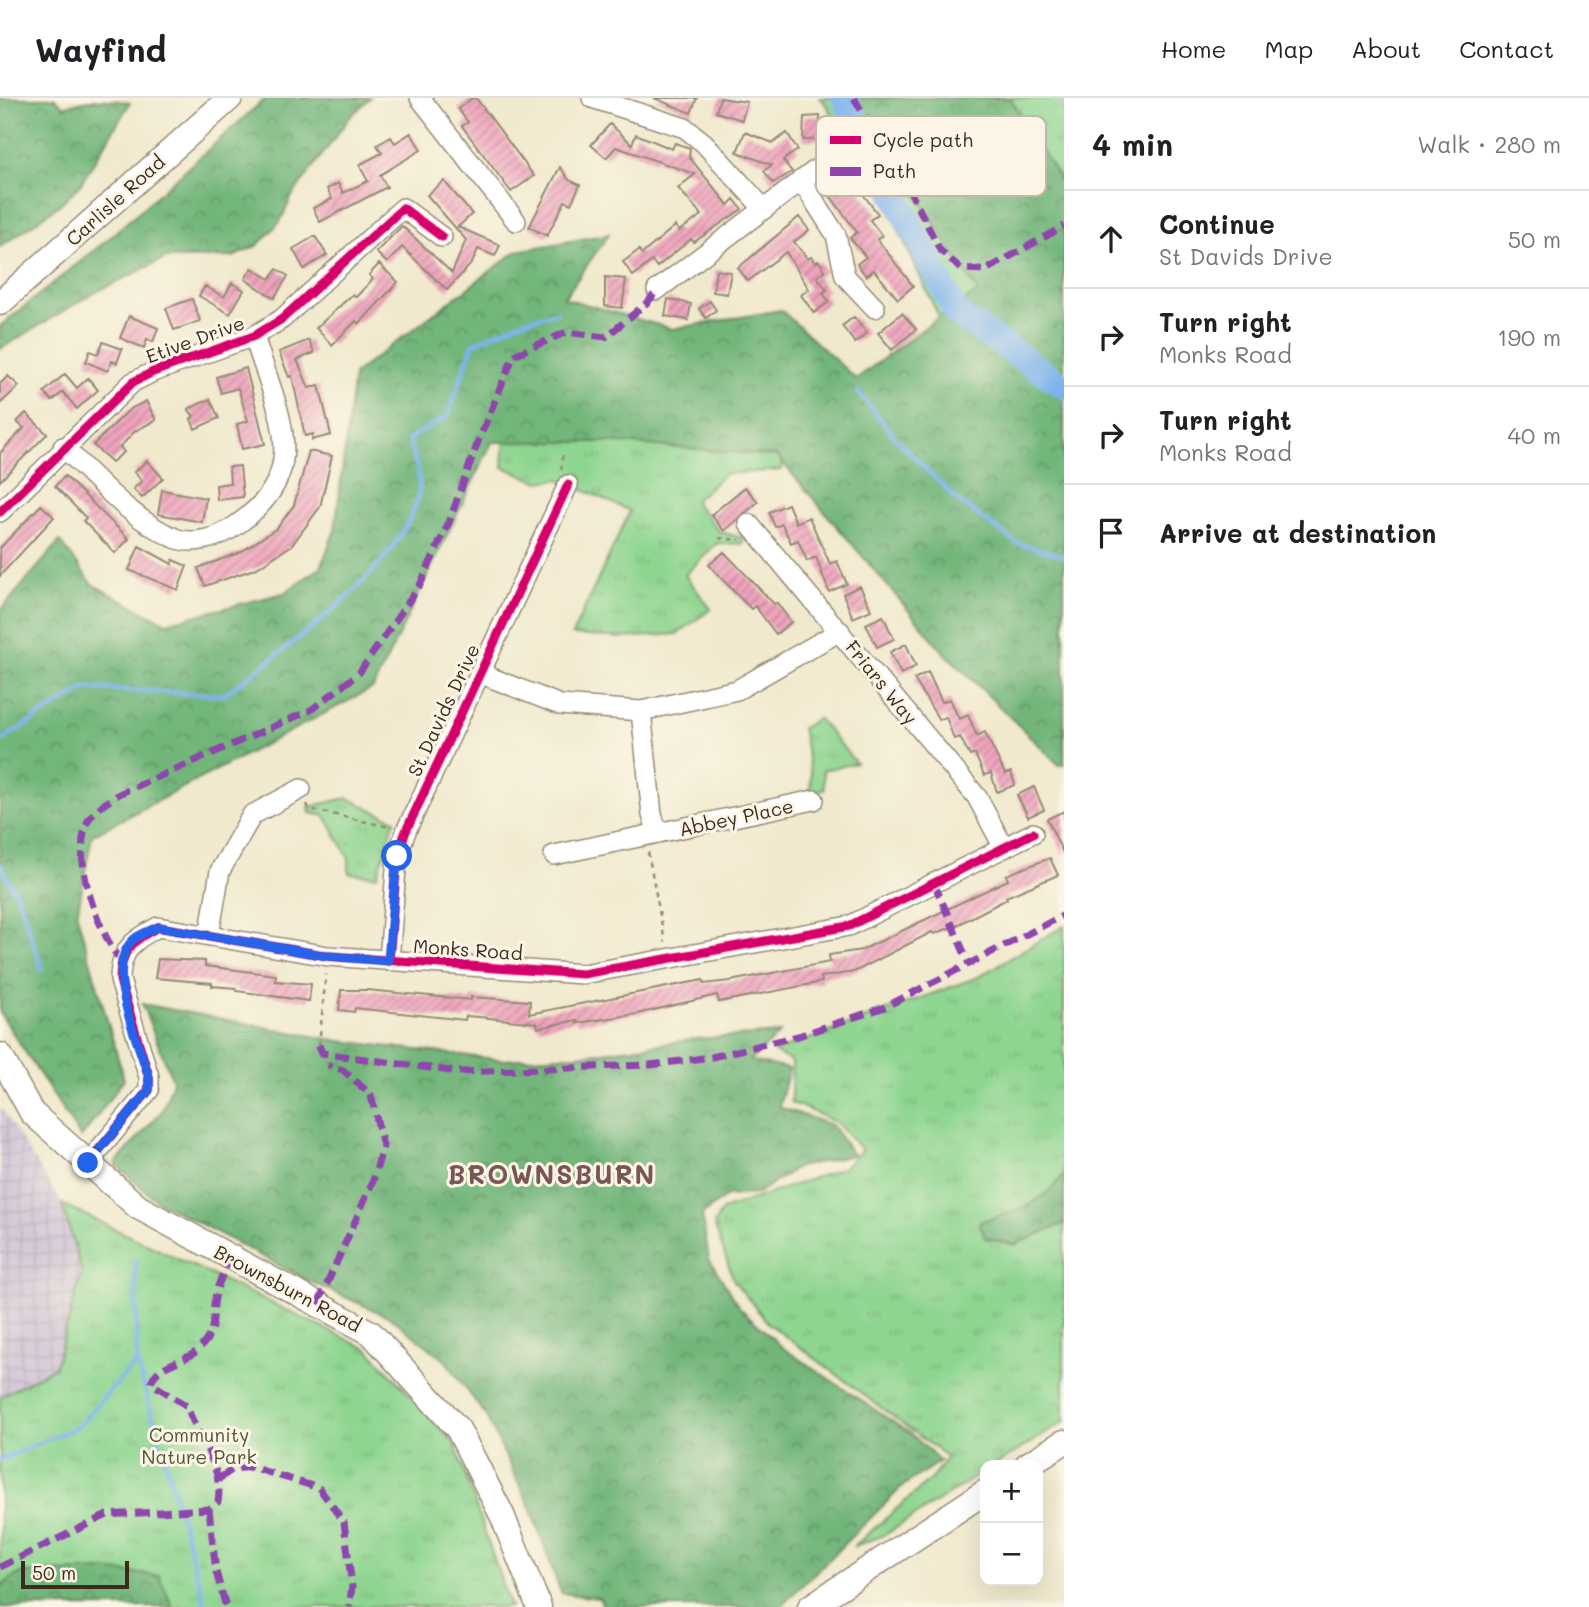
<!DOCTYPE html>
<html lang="en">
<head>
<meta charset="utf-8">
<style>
	:root { --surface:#fff; --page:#f6f6f6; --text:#202124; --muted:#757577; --line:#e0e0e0 }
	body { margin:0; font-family:Mali,sans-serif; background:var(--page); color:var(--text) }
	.controls { position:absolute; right:21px; bottom:21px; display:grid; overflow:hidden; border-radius:14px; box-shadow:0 7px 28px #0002 }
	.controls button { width:63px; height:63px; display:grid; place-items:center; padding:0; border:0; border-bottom:2px solid var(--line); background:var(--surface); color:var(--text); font:35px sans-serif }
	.scale { position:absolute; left:21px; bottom:18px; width:108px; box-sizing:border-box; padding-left:7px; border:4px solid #3b2a1e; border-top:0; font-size:19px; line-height:24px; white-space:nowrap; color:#3b2a1e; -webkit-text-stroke:5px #fcf5e5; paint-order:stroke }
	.stop { position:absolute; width:21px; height:21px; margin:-16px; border:5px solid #2563eb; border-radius:50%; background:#fff }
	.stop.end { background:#2563eb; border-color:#fff; box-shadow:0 2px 7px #0008 }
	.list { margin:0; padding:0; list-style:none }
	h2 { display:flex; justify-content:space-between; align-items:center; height:91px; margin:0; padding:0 28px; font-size:30px }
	h2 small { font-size:23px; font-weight:400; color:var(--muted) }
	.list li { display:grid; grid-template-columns:46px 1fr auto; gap:21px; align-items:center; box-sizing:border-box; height:98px; padding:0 28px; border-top:2px solid var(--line) }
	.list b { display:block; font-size:26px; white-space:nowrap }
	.list p { margin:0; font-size:23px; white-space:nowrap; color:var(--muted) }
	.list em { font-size:23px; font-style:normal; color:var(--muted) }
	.icon { flex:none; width:38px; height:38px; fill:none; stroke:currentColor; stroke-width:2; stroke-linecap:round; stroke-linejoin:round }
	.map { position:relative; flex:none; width:1064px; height:1509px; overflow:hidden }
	header { display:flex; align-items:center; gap:42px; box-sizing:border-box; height:98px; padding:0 35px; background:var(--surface); border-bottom:2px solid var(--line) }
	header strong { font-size:33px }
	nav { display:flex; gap:38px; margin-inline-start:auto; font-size:24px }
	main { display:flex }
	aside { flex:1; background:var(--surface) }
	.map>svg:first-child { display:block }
	.industrial { fill:url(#industrial-grid) }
	.grass { fill:url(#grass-tufts); stroke:#648057; stroke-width:2 }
	.forest { fill:url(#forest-crowns); stroke:#56704c; stroke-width:2 }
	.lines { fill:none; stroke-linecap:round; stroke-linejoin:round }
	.stream { stroke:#7eb4ed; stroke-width:4.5 }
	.river { stroke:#7eb4ed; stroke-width:26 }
	.building { fill:url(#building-hatch) }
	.minor-casing { stroke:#968a76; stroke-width:22 }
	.major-casing { stroke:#968a76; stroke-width:27 }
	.path { stroke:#968a76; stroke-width:2.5; stroke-dasharray:5 5; stroke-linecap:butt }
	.minor { stroke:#fff; stroke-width:19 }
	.major { stroke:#fff; stroke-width:24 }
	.quiet { stroke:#8e44ad; stroke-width:7; stroke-dasharray:14 7; stroke-linecap:butt }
	.cycleway-casing { stroke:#fcf5e5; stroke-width:13 }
	.cycleway { stroke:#d6006c; stroke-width:9 }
	.route { stroke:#2563eb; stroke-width:9 }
	.labels { text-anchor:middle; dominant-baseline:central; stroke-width:6; stroke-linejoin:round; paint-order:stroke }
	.street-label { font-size:19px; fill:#3b2a1e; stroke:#fcf5e5 }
	.park-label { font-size:19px; fill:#50553a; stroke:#fcf5e5 }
	.district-label { font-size:26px; font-weight:bold; letter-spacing:2px; fill:#7a5556; stroke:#fcf5e5 }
	.key { fill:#fcf5e5; stroke:#c2b8a9; stroke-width:2 }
	.key-label { font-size:19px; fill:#3b2a1e }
</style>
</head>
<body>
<header>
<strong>Wayfind</strong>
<nav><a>Home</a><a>Map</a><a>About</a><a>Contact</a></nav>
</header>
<main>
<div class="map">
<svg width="1064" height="1509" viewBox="0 0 1064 1509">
	<defs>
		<pattern id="industrial-grid" width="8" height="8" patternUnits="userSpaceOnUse" patternTransform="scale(1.75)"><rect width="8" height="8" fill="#ccbfd4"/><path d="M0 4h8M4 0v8" fill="none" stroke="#b0a4b6"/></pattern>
		<pattern id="grass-tufts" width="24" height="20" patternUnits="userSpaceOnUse" patternTransform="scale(1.75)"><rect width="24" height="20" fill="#8ed590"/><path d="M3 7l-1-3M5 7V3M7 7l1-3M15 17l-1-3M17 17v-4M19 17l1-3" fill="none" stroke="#7bb77c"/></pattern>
		<pattern id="forest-crowns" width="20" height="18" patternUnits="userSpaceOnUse" patternTransform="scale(1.75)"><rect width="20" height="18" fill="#72b67a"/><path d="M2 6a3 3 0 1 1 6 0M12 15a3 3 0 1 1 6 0" fill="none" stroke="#5f9463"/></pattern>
		<pattern id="building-hatch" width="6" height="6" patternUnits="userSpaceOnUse" patternTransform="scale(1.75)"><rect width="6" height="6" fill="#efa4bd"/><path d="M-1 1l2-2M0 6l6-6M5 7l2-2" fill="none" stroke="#c38699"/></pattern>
	</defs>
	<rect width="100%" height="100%" fill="#fcf5e5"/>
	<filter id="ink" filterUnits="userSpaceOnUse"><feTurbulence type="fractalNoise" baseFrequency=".0143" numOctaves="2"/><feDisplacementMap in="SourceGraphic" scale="14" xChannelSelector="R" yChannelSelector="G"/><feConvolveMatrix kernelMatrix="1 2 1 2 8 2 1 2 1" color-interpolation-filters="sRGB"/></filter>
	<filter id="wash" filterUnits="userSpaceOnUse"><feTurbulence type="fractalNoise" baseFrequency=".00686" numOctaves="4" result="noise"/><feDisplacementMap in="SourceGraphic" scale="28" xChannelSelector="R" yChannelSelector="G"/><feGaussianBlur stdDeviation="1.57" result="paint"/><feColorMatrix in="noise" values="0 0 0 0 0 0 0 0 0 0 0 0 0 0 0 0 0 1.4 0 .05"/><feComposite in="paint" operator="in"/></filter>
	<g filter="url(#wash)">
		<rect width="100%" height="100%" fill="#f0e9cd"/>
		<path class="industrial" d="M0 1008 62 1106 82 1174 55 1269 0 1299Z"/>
		<path class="grass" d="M817 0H1064V278L951 245 875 81 822 1Z
			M505 329 782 342 781 372 725 376 694 403 720 434 743 440V446L717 445 685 477 711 511 677 536 625 540 572 537 630 413 559 381 539 384 503 369Z
			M818 620 856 665 823 672 824 691 810 694 811 677 802 630Z
			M347 700 395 722 377 778 349 775V760L325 718 310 715 309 709Z
			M1064 828V1324L995 1367H985V1373L886 1436 853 1449 931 1381 947 1359 768 1225 734 1183 714 1126 722 1112 843 1070 862 1052 836 1024 791 1004 792 964 774 954 978 879Z
			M62 1106 368 1251 455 1346 510 1509H0V1299L55 1269 82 1174Z"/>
		<path class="forest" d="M0 0H55L64 9C83 0 110 0 130 5L80 87 58 108 0 149Z
			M266 0H370L350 19 292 98 280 124 258 147 233 159 166 160 94 195 0 251V228L107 142Z
			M855 0H1010L1064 88V666L1059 667 944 554 777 358 609 344H492L373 590 92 737 77 817 124 981 81 1040 0 915V513L60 443 93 487 166 525 284 495 321 469 335 431 354 276 517 153 609 136 564 200 672 231 781 212 856 281 935 222 978 194Z
			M142 906 339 943 504 962 589 956 695 941 780 935 750 963 789 971 779 1009 832 1027 853 1057 798 1069 756 1096 726 1098 702 1117 709 1161 740 1210 783 1250 911 1336 940 1363 903 1388 780 1509H604L599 1500 561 1495 530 1409 486 1318 445 1262 390 1219 309 1183 157 1103 115 1066 162 1013 173 983Z
			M1064 1076V1125L1015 1147 985 1140 979 1124C1016 1113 1039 1109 1064 1076Z
			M104 1472 159 1478 173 1509H0V1488L21 1475Z"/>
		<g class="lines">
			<path class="stream" d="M858 294 898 343 958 403 1017 445 1064 458
				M0 643 85 590 224 597C285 549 403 473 419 394 422 379 412 356 409 341L448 318 473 246 522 223 557 214
				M0 766 20 805 42 871
				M137 1264 206 1509
				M0 1362 77 1329 137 1263 135 1161"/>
			<path class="river" d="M844 0 957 216 1064 288"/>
		</g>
		<g id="blocks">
			<path class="building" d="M472 0H476L534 78 511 94 462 28 468 24 458 11Z
				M654 0H697L691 15Z
				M720 0 747 4 742 22 716 14Z
				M820 18V27L831 28 854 60 848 66 827 41 803 42 804 19Z
				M610 26 632 46 636 36 672 51 675 45 690 50 689 59 728 107 734 101 742 111 694 144 691 141 657 169 652 163 633 178 623 164 639 152 642 156 675 128 679 133 702 117 678 90 695 76 616 49 606 60 591 47Z
				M745 34 773 45 787 35 798 52 783 62 792 74 773 85 764 73 772 67 737 54Z
				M411 35 421 52 380 77 387 89 320 124 313 110 332 101 327 91 338 85 343 95 368 83 359 67 382 55 377 47 391 39 395 45Z
				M560 69 569 82 580 87 571 106 565 103 547 138 529 129Z
				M850 79 878 116 870 122 882 138 877 141 913 188 898 201 874 172 866 178 857 166 866 159 850 140 857 134 828 95Z
				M444 83 472 116 458 129 500 147 495 158 478 151 472 165 447 192 402 149 387 165 376 154 402 128 452 175 466 142 427 97Z
				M799 119 809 132 794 144 808 161 811 159 815 165 819 163 825 173 817 179 827 192 823 195 829 204 814 215 801 197 809 191 786 154 748 183 738 170Z
				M315 138 327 157 304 171 293 151Z
				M379 166 398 184 359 226 356 223 332 247 316 230 353 196 356 199 373 181 369 177Z
				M252 170 270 181 277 171 288 178 274 200 245 181Z
				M716 172 731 174 727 196 713 194Z
				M605 179 626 181 622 210 605 208Z
				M232 185 244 192 230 216 199 198 205 188 224 199Z
				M192 201 200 223 174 232 166 210Z
				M668 201 691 206 688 222 665 218Z
				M710 203 716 212 706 220 699 211Z
				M902 215 916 231 892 252 878 235Z
				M129 218 158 230 153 244 147 241 144 250 120 240Z
				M854 219 867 235 855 245 842 228Z
				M309 242 314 255 297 262 309 290 319 287 331 337 312 342 313 336 305 338 292 278 289 279 279 254Z
				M103 244 122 251 117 265 112 263 108 273 86 264 90 253 98 256Z
				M246 270 265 346 242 351 237 326 248 323 238 290 221 295 216 279Z
				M65 276 77 290 88 280 98 292 77 311 63 294 52 303 44 294Z
				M8 278 19 288 0 306V286Z
				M210 301 219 320 195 331 191 321 194 318 188 311Z
				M146 303 156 322 135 333 120 349 124 354 112 364 93 347 130 311Z
				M26 315 47 336 0 383V355L24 330 17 324Z
				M309 353 332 358 320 409 292 447 257 470 205 488 198 470 241 454 277 430 294 407Z
				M147 363 163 380 142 400 133 391 142 383 134 374Z
				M240 368 243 399 217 402 216 387 230 385 229 369Z
				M65 378 129 441 115 455 83 423 86 420 55 388Z
				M745 389 758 404 724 433 711 417Z
				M162 392 206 400 202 424 158 416Z
				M788 406 796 425 809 419 830 466 837 463 847 486 829 494 816 459 807 463 798 442 791 445 782 426 775 429 769 414Z
				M41 407 54 419 0 478V450Z
				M139 448 172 466 173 462 187 468 178 492 129 472Z
				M724 454 774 506 777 505 791 524 776 536 755 508 751 511 725 484 709 467Z
				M860 488 871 512 853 520 843 496Z
				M883 518 894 541 877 549 866 526Z
				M906 546 916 568 901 576 890 554Z
				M928 574 942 604 950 601 959 621 968 617 977 638 985 634 1005 676 1011 674 1015 687 997 694 991 675 984 677 975 656 970 658 960 639 954 641 946 619 939 622 914 581Z
				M1034 689 1044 712 1028 719 1017 697Z
				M1064 713V757L1047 721Z
				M1050 760 1058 777 1006 799 1007 801 957 827 934 836 932 834 854 874 821 879 822 884 719 904 717 897 637 916 577 925V922L538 930 537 925 479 919 466 918 465 922 355 910 354 914 339 912 341 892H367L471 902V899L530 903 529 916 703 882 704 886 730 883 830 864 829 857 862 852 1008 782 1006 777Z
				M158 861 205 863V868L276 877 275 883 311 886 309 903 236 893V890L212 888V885L155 880Z"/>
		</g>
	</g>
	<g filter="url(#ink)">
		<use href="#blocks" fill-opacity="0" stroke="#968a76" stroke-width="2"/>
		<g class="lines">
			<defs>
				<path id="minor" d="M420 0 516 123
					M592 0 685 30 704 45 764 111
					M801 82 836 137 845 178 875 210
					M657 192 830 61
					M63 349C97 381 131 422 175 440 193 448 220 439 235 428 316 373 277 315 254 238
					M0 414 133 284 153 274 254 238 282 221 403 110 442 139
					M749 426 977 699 1004 750
					M479 575 560 607 641 613 737 592 840 533
					M641 613 652 717 658 735
					M554 757 814 702
					M209 838 220 773 252 717 301 691
					M389 863 397 758 406 733 568 387
					M88 1065 149 992V979L120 882C120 852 133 842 158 829L328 858 583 876 849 828 1033 735"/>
				<path id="major" d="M0 205 230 0
					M0 957 32 1015 138 1109 371 1235 458 1331 502 1417 539 1509
					M1027 1367 1064 1344
					M810 1509 985 1394"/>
			</defs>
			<use href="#minor" class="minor-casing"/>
			<use href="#major" class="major-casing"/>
			<path class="path" d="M561 372 563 355
				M719 440 740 442
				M307 706 309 711 389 729
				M648 754 665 844
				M319 947 326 876
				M322 955 328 967"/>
			<use href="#minor" class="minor"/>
			<use href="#major" class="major"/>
			<path class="quiet" d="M854 0 910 93 940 152 961 171 986 172 1064 128
				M934 785 969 866
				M122 865C99 834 74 770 85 730 89 714 106 705 119 696L311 612 359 575 420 487 449 424 479 341 514 257 567 234 606 239 649 203 657 192
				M319 947 322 955 458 974 650 967 712 959 798 938 885 909 1064 817
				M318 1206 373 1083 383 1048 371 997 343 972 328 967
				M220 1380 233 1371 251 1369 319 1390 344 1424 352 1489 349 1509
				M209 1411 216 1474 226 1509
				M0 1469 107 1417 209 1411 218 1404C224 1369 198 1341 187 1308L151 1285C156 1265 186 1265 199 1251 219 1231 210 1219 216 1195 219 1183 225 1171 230 1159"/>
			<defs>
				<path id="cycleway" d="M0 414 133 284 153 274 254 238 282 221 403 110 442 139
					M389 863 397 758 406 733 568 387
					M88 1065 149 992V979L120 882C120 852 133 842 158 829L328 858 583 876 849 828 1033 735"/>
			</defs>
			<use href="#cycleway" class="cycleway-casing"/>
			<use href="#cycleway" class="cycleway"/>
		</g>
	</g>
	<g class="lines" filter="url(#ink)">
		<path class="route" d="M88 1065 149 992V979C139 946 103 870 133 842 139 836 150 833 158 829L328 858 388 863 397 758"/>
	</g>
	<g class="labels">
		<g class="street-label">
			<text transform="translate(115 102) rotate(-42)">Carlisle Road</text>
			<text transform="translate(195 241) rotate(-20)">Etive Drive</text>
			<text transform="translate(882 584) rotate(51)">Friars Way</text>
			<text transform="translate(443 612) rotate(-65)">St Davids Drive</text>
			<text transform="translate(736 719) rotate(-12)">Abbey Place</text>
			<text transform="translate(468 851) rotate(4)">Monks Road</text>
			<text transform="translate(288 1190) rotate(28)">Brownsburn Road</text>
		</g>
		<g class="park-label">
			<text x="199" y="1336">Community<tspan x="199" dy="22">Nature Park</tspan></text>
		</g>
		<g class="district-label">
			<text x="552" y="1076">BROWNSBURN</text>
		</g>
	</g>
	<rect x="816" y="18" width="230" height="80" rx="10" class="key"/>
	<rect x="830" y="38" width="31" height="8" fill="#d6006c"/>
	<rect x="830" y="69" width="31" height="9" fill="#8e44ad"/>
	<g class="key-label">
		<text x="873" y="49">Cycle path</text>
		<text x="873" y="80">Path</text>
	</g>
</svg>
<div class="controls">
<button>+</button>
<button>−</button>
</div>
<div class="scale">50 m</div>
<div class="stop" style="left:397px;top:758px"></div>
<div class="stop end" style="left:88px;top:1065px"></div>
</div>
<aside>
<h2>4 min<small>Walk · 280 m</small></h2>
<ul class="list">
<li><svg class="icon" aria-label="ahead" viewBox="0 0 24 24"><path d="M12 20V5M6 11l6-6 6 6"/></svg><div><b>Continue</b><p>St Davids Drive</p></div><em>50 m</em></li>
<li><svg class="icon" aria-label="right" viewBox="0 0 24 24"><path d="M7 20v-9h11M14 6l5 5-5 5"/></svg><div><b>Turn right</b><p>Monks Road</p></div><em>190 m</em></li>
<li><svg class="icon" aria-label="right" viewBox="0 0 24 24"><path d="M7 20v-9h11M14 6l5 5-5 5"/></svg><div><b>Turn right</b><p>Monks Road</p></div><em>40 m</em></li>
<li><svg class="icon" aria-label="arrive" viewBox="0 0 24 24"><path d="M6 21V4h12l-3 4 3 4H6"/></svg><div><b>Arrive at destination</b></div></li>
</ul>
</aside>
</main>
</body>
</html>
